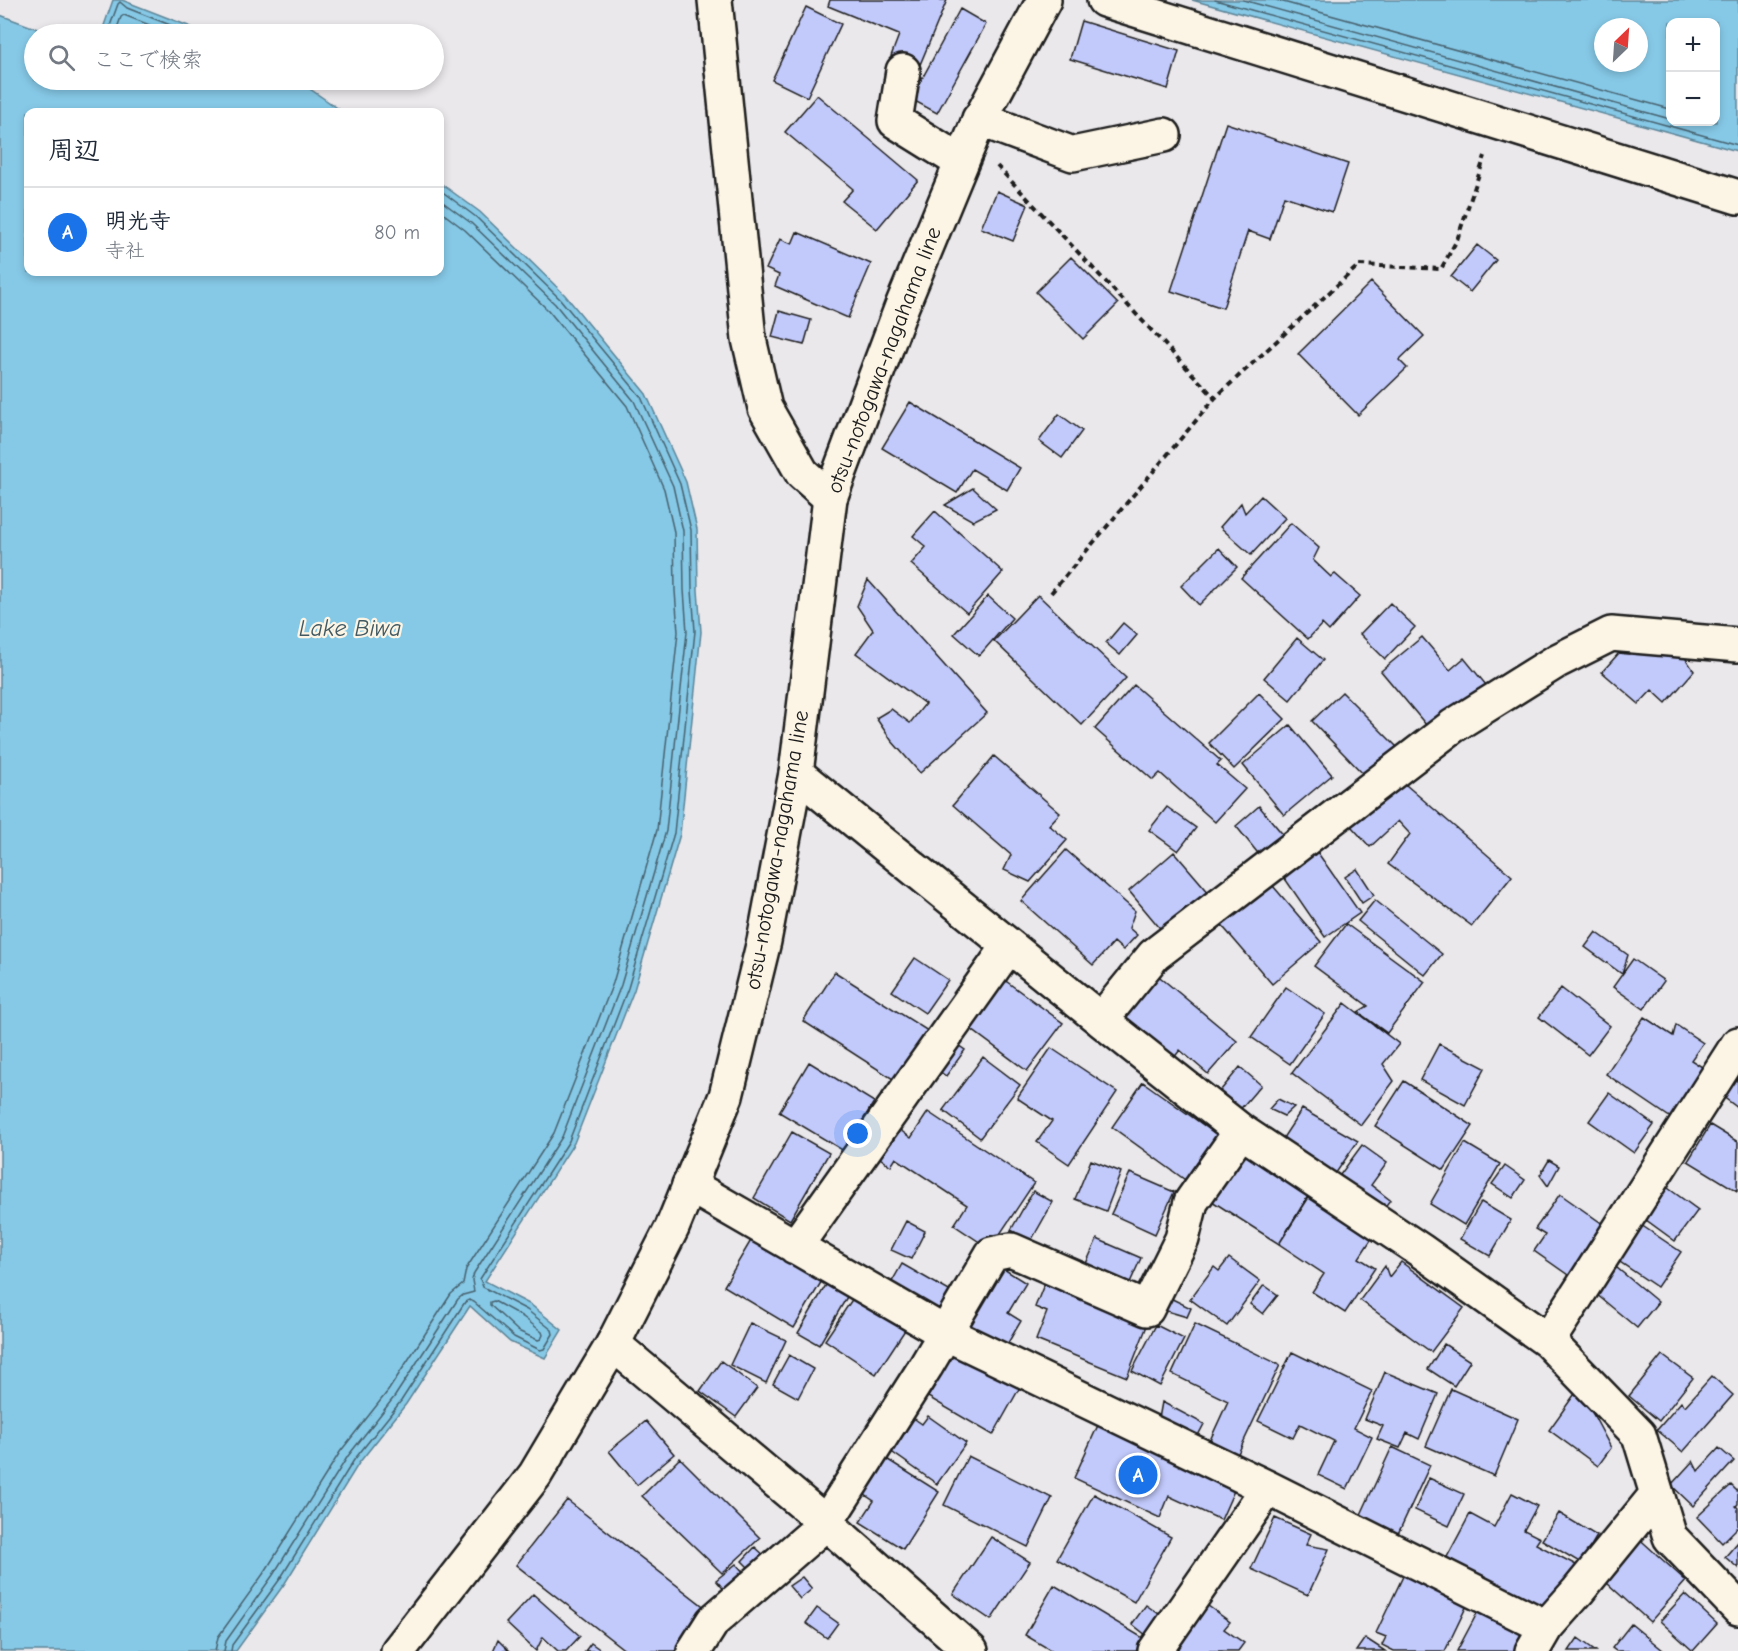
<!DOCTYPE html>
<html lang="ja">
<head>
<meta charset="utf-8">
<style>
	:root { --surface:#fff; --page:#f2f2f3; --text:#1f2937; --muted:#747a83; --line:#e0e1e3; --accent:#1a73e8 }
	body { margin:0; font-family:"Comic Neue","Klee One",sans-serif; background:var(--page); color:var(--text) }
	.controls { position:absolute; right:18px; top:18px; display:grid; overflow:hidden; border-radius:12px; box-shadow:0 3px 9px #0003 }
	.controls button { width:54px; height:54px; display:grid; place-items:center; padding:0; border:0; border-bottom:2px solid var(--line); background:var(--surface); color:var(--text); font:30px sans-serif }
	.compass { position:absolute; left:1594px; top:18px; width:54px; height:54px; border-radius:50%; background:var(--surface); box-shadow:0 3px 9px #0003; rotate:25deg }
	.you { position:absolute; left:858px; top:1134px; width:21px; height:21px; margin:-15px; border:4px solid #fff; border-radius:50%; background:#1a73e8; box-shadow:0 0 0 9px #1a73e833 }
	.badge { display:grid; place-items:center; width:39px; height:39px; border-radius:50%; background:var(--accent); color:#fff; font-size:20px; font-weight:700 }
	.pin { position:absolute; translate:-50% -50%; border:3px solid #fff; box-shadow:0 2px 6px #0006 }
	.list { margin:0; padding:0; list-style:none }
	h2 { display:flex; justify-content:space-between; align-items:center; height:78px; margin:0; padding:0 24px; font-size:26px }
	h2 small { font-size:20px; font-weight:400; color:var(--muted) }
	.list li { display:grid; grid-template-columns:39px 1fr auto; gap:18px; align-items:center; box-sizing:border-box; height:90px; padding:0 24px; border-top:2px solid var(--line) }
	.list b { display:block; font-size:22px; white-space:nowrap }
	.list p { margin:0; font-size:20px; white-space:nowrap; color:var(--muted) }
	.list em { font-size:20px; font-style:normal; color:var(--muted) }
	.icon { flex:none; width:33px; height:33px; fill:none; stroke:currentColor; stroke-width:2; stroke-linecap:round; stroke-linejoin:round }
	.map { position:relative; flex:none; width:1738px; height:1651px; overflow:hidden }
	.search { position:absolute; background:var(--surface); box-shadow:0 3px 9px #0003; left:24px; top:24px; width:420px; height:66px; display:flex; align-items:center; gap:15px; box-sizing:border-box; padding:0 21px; border-radius:33px; color:var(--muted); font-size:22px }
	.panel { position:absolute; background:var(--surface); box-shadow:0 3px 9px #0003; left:24px; top:108px; width:420px; height:168px; border-radius:12px }
	.map>svg:first-child { display:block }
	.water { fill:#86c9e7; stroke:#5c8496; stroke-width:1.5; fill-rule:evenodd }
	.lines { fill:none; stroke-linecap:round; stroke-linejoin:round }
	.shore { stroke:#46616d; stroke-width:1.5 }
	.building { fill:#c2cafc; stroke:#1c1c1c; stroke-width:1.5 }
	.street-casing { stroke:#1c1c1c; stroke-width:38 }
	.secondary-casing { stroke:#1c1c1c; stroke-width:38 }
	.primary-casing { stroke:#1c1c1c; stroke-width:38 }
	.path { stroke:#1c1c1c; stroke-width:4; stroke-dasharray:6 4.5; stroke-linecap:butt }
	.street { stroke:#fcf5e5; stroke-width:33 }
	.secondary { stroke:#fcf5e5; stroke-width:33 }
	.primary { stroke:#fcf5e5; stroke-width:33 }
	.labels { text-anchor:middle; dominant-baseline:central; stroke-width:4.5; stroke-linejoin:round; paint-order:stroke }
	.street-label { font-size:22px; fill:#1c1c1c; stroke:#fcf5e5 }
	.water-label { font-size:24px; font-style:italic; fill:#415963; stroke:#fcf5e5 }
</style>
</head>
<body>
<div class="map">
<svg width="1738" height="1651" viewBox="0 0 1738 1651">
	<rect width="100%" height="100%" fill="#ebe8ec"/>
	<filter id="ink" filterUnits="userSpaceOnUse"><feTurbulence type="fractalNoise" baseFrequency=".0167" numOctaves="2"/><feDisplacementMap in="SourceGraphic" scale="12" xChannelSelector="R" yChannelSelector="G"/><feConvolveMatrix kernelMatrix="1 2 1 2 8 2 1 2 1" color-interpolation-filters="sRGB"/></filter>
	<g filter="url(#ink)">
		<path class="water" d="M113 0H122L209 34H101Z
			M1192 0H1738V152L1737 151ZM1670 22H1716V122H1670ZM1603 27H1639V63H1603Z
			M0 15 51 34H34V80H297L343 112H28V272H440V183L480 212 565 295 646 394 686 482 697 529 698 590 701 632 680 834 634 990 574 1143 485 1281 531 1305 562 1330 545 1358 510 1342 470 1306 406 1404 359 1463 285 1583 236 1651H0Z"/>
		<g class="lines">
			<path class="shore" d="M1215 0 1738 145
				M1243 0 1670 119
				M1276 0 1670 109
				M107 34 118 4 120 2 127 8 193 34
				M115 34 121 17 124 15 172 34
				M494 1301 523 1317 542 1332 543 1335 541 1339 538 1340 518 1331 490 1305V1302Z
				M215 1651 218 1637 266 1570 340 1452 388 1391 451 1294 463 1284 466 1269 554 1133 613 983 657 830 678 632 675 591 674 532 664 489 627 406 548 310 465 230 440 211
				M224 1651 226 1641 273 1575 348 1456 395 1396 458 1299 463 1295 474 1292 472 1280 474 1273 562 1137 621 985 666 831 687 632 684 590 683 531 673 486 634 401 555 304 471 223 440 200
				M231 1651 232 1645 280 1579 354 1460 401 1401 465 1302 469 1300 474 1302 514 1337 540 1350 544 1349 553 1334 552 1330 527 1310 483 1287 480 1279 569 1141 628 988 674 833 695 631 692 590 691 530 680 484 641 397 560 299 476 217 440 190"/>
		</g>
		<path class="building" d="M830 0H947L919 67 891 56 899 35 828 6Z
			M806 7 841 24 807 97 772 80Z
			M960 9 986 24 937 113 911 99Z
			M1081 21 1179 51 1168 89 1070 59Z
			M817 95 918 180 877 229 842 201 853 189 785 132Z
			M1226 123 1348 164 1332 212 1284 196 1270 239 1248 231 1223 308 1171 291Z
			M997 191 1028 205 1013 241 981 228Z
			M797 232 871 264 848 318 775 286 779 275 766 269 780 239 792 244Z
			M1477 245 1496 260 1470 292 1451 277Z
			M1071 257 1118 304 1083 339 1036 292Z
			M1371 282 1424 336 1399 360 1407 368 1358 415 1298 354Z
			M779 311 811 320 804 345 772 337Z
			M910 402 1020 468 1007 490 972 469 957 493 882 448Z
			M1059 414 1082 431 1062 458 1039 441Z
			M973 488 996 509 973 521 945 505Z
			M1261 496 1285 518 1251 555 1220 527 1241 503 1245 513Z
			M935 511 1003 572 967 613 911 564 926 547 913 536Z
			M1291 523 1319 548 1313 560 1331 577 1335 574 1360 596 1329 631 1322 624 1308 639 1241 578Z
			M1219 548 1237 567 1199 605 1181 586Z
			M868 580 987 713 920 773 891 740 876 718 891 709 910 723 925 704 856 653 873 630 857 606Z
			M1038 595 1126 678 1082 725 994 641Z
			M988 596 1012 618 979 656 954 634Z
			M1390 603 1415 627 1385 659 1360 634Z
			M1123 623 1137 635 1120 655 1106 643Z
			M1422 637 1450 670 1464 658 1491 691 1432 732 1381 671Z
			M1297 638 1323 660 1290 700 1264 678Z
			M1633 646 1684 656 1694 671 1666 703 1652 690 1639 704 1602 672 1619 653 1629 654Z
			M1134 685 1221 761 1217 765 1245 789 1215 822 1160 773 1153 780 1095 729Z
			M1342 692 1399 749 1368 779 1312 721Z
			M1259 693 1285 719 1234 769 1209 743Z
			M1290 725 1332 775 1284 815 1243 765Z
			M994 756 1060 813 1049 825 1067 840 1030 882 1004 870 1011 855 953 805Z
			M1399 779 1512 876 1472 926 1388 864 1410 834 1398 821 1370 847 1351 826Z
			M1259 806 1285 837 1261 857 1236 826Z
			M1167 807 1196 828 1178 851 1149 830Z
			M1313 846 1360 913 1325 937 1279 870Z
			M1066 850 1135 911 1129 928 1137 935 1123 950 1114 942 1093 965 1021 901Z
			M1174 852 1210 894 1164 933 1129 891Z
			M1357 869 1374 895 1362 903 1345 877Z
			M1267 879 1321 942 1272 984 1218 921Z
			M1375 900 1442 954 1425 975 1358 921Z
			M1346 924 1425 982 1387 1033 1358 1012 1368 1006 1314 966Z
			M1596 932 1628 955 1622 974 1585 947Z
			M915 958 948 980 925 1013 892 991Z
			M1633 959 1664 981 1644 1009 1613 987Z
			M835 972 928 1031 896 1081 803 1021Z
			M1155 973 1237 1041 1208 1074 1180 1050 1173 1059 1121 1014Z
			M999 976 1063 1023 1027 1071 964 1024Z
			M1286 987 1325 1014 1290 1064 1251 1037Z
			M1561 988 1610 1026 1588 1055 1539 1017Z
			M1345 1003 1399 1044 1383 1064 1394 1081 1361 1125 1292 1073Z
			M1644 1017 1673 1036 1676 1025 1703 1043 1691 1060 1710 1072 1677 1122 1606 1074Z
			M952 1041 965 1050 946 1076 933 1067Z
			M1439 1044 1485 1068 1465 1105 1420 1080Z
			M1051 1048 1117 1092 1069 1164 1037 1142 1052 1121 1017 1098Z
			M983 1057 1020 1085 980 1138 943 1110Z
			M809 1062 874 1102 844 1151 779 1112Z
			M1738 1066V1108L1718 1093Z
			M1240 1067 1261 1085 1237 1113 1216 1096Z
			M1404 1081 1473 1126 1444 1170 1375 1126Z
			M1143 1082 1227 1142 1195 1187 1112 1127Z
			M1609 1093 1654 1125 1634 1153 1589 1121Z
			M1278 1099 1294 1107 1284 1116 1269 1109Z
			M1302 1109 1358 1141 1329 1183 1277 1147Z
			M928 1112 1034 1183 990 1249 954 1225 967 1205 896 1158 891 1166 880 1158 900 1130 911 1138Z
			M1710 1125 1738 1142 1737 1191 1688 1161Z
			M792 1132 829 1153 790 1220 754 1198Z
			M1465 1143 1500 1164 1464 1225 1430 1204Z
			M1362 1145 1387 1163 1371 1185 1390 1200 1378 1216 1334 1183Z
			M1239 1147 1308 1196 1279 1244 1204 1196Z
			M1091 1160 1121 1172 1106 1211 1075 1199Z
			M1549 1160 1559 1166 1548 1186 1540 1175Z
			M1505 1166 1525 1180 1513 1198 1492 1184Z
			M1130 1173 1174 1192 1155 1234 1111 1214Z
			M1661 1183 1698 1210 1675 1241 1638 1214Z
			M1033 1191 1053 1202 1031 1241 1011 1230Z
			M1313 1191 1376 1232 1359 1258 1375 1268 1345 1313 1312 1292 1324 1274 1279 1244Z
			M1560 1194 1607 1227 1571 1277 1534 1251 1545 1235 1535 1229Z
			M1481 1202 1511 1220 1490 1256 1460 1239Z
			M906 1221 925 1231 911 1259 891 1250Z
			M1638 1223 1681 1252 1657 1287 1614 1258Z
			M753 1237 823 1279 794 1328 724 1286Z
			M1097 1239 1141 1258 1128 1287 1084 1268Z
			M1229 1258 1260 1281 1227 1326 1190 1299 1214 1267 1219 1271Z
			M1401 1262 1464 1308 1431 1352 1360 1300 1385 1266 1389 1277Z
			M1611 1263 1658 1302 1637 1328 1590 1289Z
			M902 1264 958 1296 944 1319 889 1287Z
			M999 1266 1026 1283 1008 1313 1021 1321 1002 1353 961 1327Z
			M1047 1277 1150 1318 1127 1377 1036 1340 1047 1312 1035 1307Z
			M830 1278 851 1290 819 1345 798 1333Z
			M1264 1285 1278 1295 1263 1314 1250 1304Z
			M1166 1296 1191 1308 1187 1317 1160 1309Z
			M853 1298 905 1330 876 1374 825 1340Z
			M750 1323 786 1340 766 1383 730 1365Z
			M1195 1324 1280 1365 1234 1462 1206 1449 1228 1401 1172 1374Z
			M1156 1325 1184 1339 1160 1386 1132 1371Z
			M1444 1344 1470 1361 1454 1386 1428 1369Z
			M947 1345 1020 1387 993 1435 928 1397 940 1376 932 1371Z
			M1292 1352 1372 1391 1354 1428 1372 1437 1347 1489 1318 1475 1334 1441 1300 1424 1293 1438 1258 1421Z
			M789 1355 813 1369 798 1398 773 1384Z
			M1662 1355 1693 1378 1659 1421 1629 1396Z
			M721 1361 757 1388 736 1417 700 1391Z
			M1385 1372 1438 1394 1419 1439 1407 1433 1400 1448 1377 1439 1383 1426 1365 1419Z
			M1712 1376 1733 1395 1683 1452 1657 1430 1681 1402 1685 1406Z
			M1579 1388 1611 1448 1598 1466 1549 1430Z
			M1451 1389 1518 1419 1494 1476 1426 1446Z
			M1162 1402 1204 1424 1194 1443 1158 1424Z
			M909 1415 922 1424 928 1416 966 1443 937 1484 886 1448Z
			M646 1421 674 1454 637 1485 609 1451Z
			M1099 1423 1236 1486 1221 1520 1169 1496 1160 1518 1074 1478Z
			M1392 1447 1430 1465 1396 1538 1358 1521Z
			M1719 1448 1734 1461 1693 1506 1671 1485 1693 1461 1698 1471Z
			M968 1456 1052 1498 1028 1547 944 1505Z
			M680 1458 760 1538 722 1573 642 1496Z
			M885 1458 939 1492 903 1549 860 1522 874 1501 862 1493Z
			M1429 1478 1464 1494 1449 1526 1415 1510Z
			M1731 1485 1738 1492V1504L1736 1506 1738 1508V1527L1722 1543 1697 1517Z
			M1512 1493 1537 1506 1524 1530 1540 1538 1536 1544 1580 1567 1544 1610 1446 1559 1470 1514 1494 1527Z
			M1094 1494 1171 1537 1134 1602 1057 1559Z
			M567 1500 707 1609 675 1651H626L516 1565Z
			M1559 1513 1597 1536 1581 1563 1542 1540Z
			M1275 1518 1311 1534 1306 1545 1329 1549 1308 1595 1251 1569Z
			M1634 1534 1686 1581 1650 1622 1597 1574Z
			M991 1537 1030 1562 991 1620 953 1594Z
			M1738 1542V1568L1725 1557Z
			M755 1547 766 1557 752 1571 742 1561Z
			M736 1564 746 1575 726 1592 716 1580Z
			M1406 1570 1469 1601 1445 1651H1394L1382 1645 1386 1637 1376 1633Z
			M802 1577 812 1589 800 1599 789 1586Z
			M1054 1585 1143 1638 1136 1651H1052L1025 1635Z
			M533 1594 580 1636 566 1651H558L543 1637 536 1651 506 1623Z
			M1685 1594 1717 1624 1693 1651 1660 1621Z
			M1204 1603 1230 1622 1224 1629 1244 1643 1238 1651H1168Z
			M1482 1604 1531 1630 1520 1651H1457Z
			M1146 1605 1166 1619 1151 1639 1132 1624Z
			M817 1608 838 1623 827 1638 806 1623Z
			M1631 1624 1664 1651H1616L1612 1648Z
			M1365 1638 1385 1651H1356Z
			M1578 1638 1596 1651H1569Z
			M498 1640 509 1651H493Z
			M591 1643 602 1651H585Z"/>
		<g class="lines">
			<defs>
				<path id="street" d="M715 0 749 339 765 408 802 473 830 498
					M903 71 895 121 961 162
					M979 119 1073 154 1164 135
					M796 773 1101 1020
					M1241 1131 1420 1250 1548 1341 1639 1435 1670 1537 1738 1608
					M689 1185 945 1333 1268 1488 1546 1627
					M795 1247 1009 946
					M1548 1341 1738 1044
					M613 1344 826 1523 971 1651
					M694 1651 713 1621 826 1523 926 1366 992 1254 1011 1250 1147 1309 1182 1239 1191 1202 1241 1131 1101 1020 1154 955 1453 726 1557 661 1611 634 1738 645
					M1155 1651 1268 1488
					M1532 1651 1546 1627 1578 1591 1657 1494"/>
				<path id="secondary" d="M1104 0 1738 197"/>
				<path id="primary" d="M398 1651 535 1475 613 1344 672 1228 726 1096 764 941 796 773 830 498 902 306 977 125 1044 0"/>
			</defs>
			<use href="#street" class="street-casing"/>
			<use href="#secondary" class="secondary-casing"/>
			<use href="#primary" class="primary-casing"/>
			<path class="path" d="M997 166 1215 398 1359 265 1441 269 1457 240 1485 156
				M1051 593 1215 398"/>
			<use href="#street" class="street"/>
			<use href="#secondary" class="secondary"/>
			<use href="#primary" class="primary"/>
		</g>
	</g>
	<g class="labels">
		<g class="street-label">
			<text transform="translate(884 360) rotate(-69)">otsu-notogawa-nagahama line</text>
			<text transform="translate(777 850) rotate(-80)">otsu-notogawa-nagahama line</text>
		</g>
		<g class="water-label">
			<text x="350" y="628">Lake Biwa</text>
		</g>
	</g>
</svg>
<div class="controls">
<button>+</button>
<button>−</button>
</div>
<svg class="compass" viewBox="-18 -18 36 36"><path d="M0-13l5 13h-10z" fill="#e53935"/><path d="M0 13l5-13h-10z" fill="#747a83"/></svg>
<div class="you"></div>
<div class="pin badge" style="left:1138px;top:1475px">A</div>
<div class="search"><svg class="icon" aria-label="search" viewBox="0 0 24 24"><circle cx="10" cy="10" r="6"/><path d="M15 15l6 6"/></svg>ここで検索</div>
<section class="panel">
<h2>周辺<small></small></h2>
<ul class="list">
<li><span class="badge">A</span><div><b>明光寺</b><p>寺社</p></div><em>80 m</em></li>
</ul>
</section>
</div>
</body>
</html>
